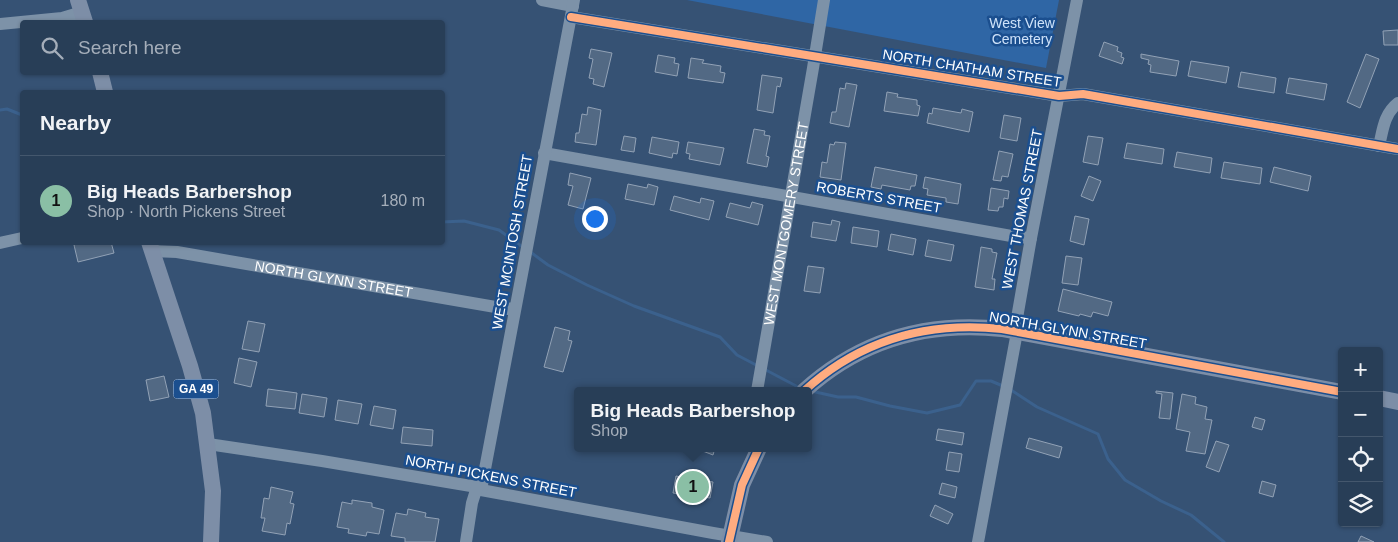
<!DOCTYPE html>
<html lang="en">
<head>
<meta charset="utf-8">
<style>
	:root { --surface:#283e57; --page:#344961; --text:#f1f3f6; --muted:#a5aeba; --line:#44576d; --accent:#8abfa5 }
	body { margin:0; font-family:Arial,sans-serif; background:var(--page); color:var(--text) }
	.controls { position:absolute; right:15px; bottom:15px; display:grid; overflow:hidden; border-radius:5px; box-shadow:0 1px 4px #0004 }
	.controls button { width:45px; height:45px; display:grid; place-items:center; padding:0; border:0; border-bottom:1px solid var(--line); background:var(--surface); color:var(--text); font:25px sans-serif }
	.you { position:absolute; left:594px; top:218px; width:18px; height:18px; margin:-12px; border:4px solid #fff; border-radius:50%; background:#1a73e8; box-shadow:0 0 0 8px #1a73e833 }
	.badge { display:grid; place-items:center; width:32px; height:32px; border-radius:50%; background:var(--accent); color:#111; font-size:16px; font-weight:700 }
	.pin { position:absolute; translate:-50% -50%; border:2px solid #fff; box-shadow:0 1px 5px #0006 }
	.popup { position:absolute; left:574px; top:387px; width:238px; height:65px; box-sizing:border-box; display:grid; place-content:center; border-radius:5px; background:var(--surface); filter:drop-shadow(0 1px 4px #0005); font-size:16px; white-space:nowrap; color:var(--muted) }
	.popup b { font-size:19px; color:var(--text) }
	.popup::after { content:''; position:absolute; left:50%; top:100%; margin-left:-10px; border:10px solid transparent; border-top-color:var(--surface) }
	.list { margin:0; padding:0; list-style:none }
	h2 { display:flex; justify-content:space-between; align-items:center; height:65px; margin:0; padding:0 20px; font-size:21px }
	h2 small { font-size:16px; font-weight:400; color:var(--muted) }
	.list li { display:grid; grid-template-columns:32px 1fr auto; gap:15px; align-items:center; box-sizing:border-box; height:90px; padding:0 20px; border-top:1px solid var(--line) }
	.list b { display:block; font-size:19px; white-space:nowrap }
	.list p { margin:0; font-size:16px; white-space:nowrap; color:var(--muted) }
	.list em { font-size:16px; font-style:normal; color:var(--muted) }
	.icon { flex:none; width:28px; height:28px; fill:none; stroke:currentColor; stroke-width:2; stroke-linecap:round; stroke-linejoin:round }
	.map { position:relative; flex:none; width:1398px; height:542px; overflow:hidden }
	.search { position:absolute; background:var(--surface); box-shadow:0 1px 4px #0004; left:20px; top:20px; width:425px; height:55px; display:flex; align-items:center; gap:12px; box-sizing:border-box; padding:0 18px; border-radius:5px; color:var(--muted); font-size:19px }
	.panel { position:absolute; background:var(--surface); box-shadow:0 1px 4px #0004; left:20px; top:90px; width:425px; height:155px; border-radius:5px }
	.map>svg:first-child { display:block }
	.green { fill:#2f66a5 }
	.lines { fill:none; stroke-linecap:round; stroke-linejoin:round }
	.stream { stroke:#3b618d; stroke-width:3 }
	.building { fill:#526984; stroke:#92a2b6 }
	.minor { stroke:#7d92a8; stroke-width:12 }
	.major { stroke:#7d8ea7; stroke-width:16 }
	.cycleway-casing { stroke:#1b4f8f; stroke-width:11 }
	.cycleway { stroke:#ffac80; stroke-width:8 }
	.labels { text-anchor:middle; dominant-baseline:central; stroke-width:5; stroke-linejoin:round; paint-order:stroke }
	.shield { fill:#1b4f8f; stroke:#bbcadd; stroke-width:1 }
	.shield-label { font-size:12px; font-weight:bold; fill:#fff }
	.park-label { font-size:14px; fill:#cfe3fa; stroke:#1b4f8f }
	.street-label { font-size:14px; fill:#fff; stroke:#1b4f8f }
</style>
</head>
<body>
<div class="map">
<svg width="1398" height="542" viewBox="0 0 1398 542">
	<rect width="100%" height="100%" fill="#365274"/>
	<path class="green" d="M687 0H1059L1046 68Z"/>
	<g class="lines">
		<path class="stream" d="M0 110 7 109 22 115
			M442 222 464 221 499 230 524 248
			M529 251 548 265 587 285 634 306 720 337 737 355 758 366
			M764 369 800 388
			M1011 390 1037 407 1098 434 1108 459 1125 480 1161 501 1191 515 1224 542
			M811 391 838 397H856L890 406 927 413 960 405 976 381H991L1003 386"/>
	</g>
	<path class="building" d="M1398 30V45H1384L1383 31Z
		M1104 42 1118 47 1117 51 1122 53 1121 57 1124 58 1122 64 1099 56Z
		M591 49 612 53 604 87 593 84 594 79 589 78 593 59 589 58Z
		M1141 54 1179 61 1176 76 1150 72 1151 65 1148 64 1149 60 1141 58Z
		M1366 54 1379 59 1360 108 1347 102Z
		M658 55 675 58 674 63 679 64 677 76 655 72Z
		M691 58 704 60 702 63 721 66 720 72 725 73 723 83 688 78Z
		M1191 61 1229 67 1226 83 1188 76Z
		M1241 72 1276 78 1274 93 1238 87Z
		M762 75 782 78 780 87 777 86 773 113 757 110Z
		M1289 78 1327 84 1324 100 1286 93Z
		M846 83 857 85 849 127 830 123 832 112H836L840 88 845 89Z
		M887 92 898 94 897 97 917 100V105L920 106 918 116 884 111Z
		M588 107 601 110 596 145 575 142 576 133H579L582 114 587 115Z
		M933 108 961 113 962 109 973 112 969 132 927 123 929 113 932 114Z
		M1004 115 1021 118 1017 141 1000 138Z
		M754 129 765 131 764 135 770 136 766 156 769 157 767 167 747 163Z
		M624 136 636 138 634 152 621 150Z
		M1088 136 1103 138 1098 165 1083 162Z
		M652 137 679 142 677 154 673 153 672 158 649 153Z
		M688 142 724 148 720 165 689 159 690 154 686 153Z
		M835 142 846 143 841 180 820 177 822 162 827 163 830 144 834 145Z
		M1127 143 1164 149 1162 164 1124 158Z
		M999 151 1013 154 1008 177 1002 176 1001 181 993 180Z
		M1177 152 1212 158 1210 173 1174 167Z
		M1224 162 1262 168 1260 184 1221 178Z
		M875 167 917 175 915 186H911L910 190 882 185 881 189 871 187Z
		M1274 167 1311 176 1308 191 1270 182Z
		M570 173 591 178 583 209 568 205 573 186 568 185Z
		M1089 176 1101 181 1093 201 1081 196Z
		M925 177 961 184 958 204 946 202V198L927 195 928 189 923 188Z
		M628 184 647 188 648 184 658 187 654 205 625 199Z
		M991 188 1009 191 1008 199 1004 198 1003 207H999L998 211 988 210Z
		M674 196 700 203 701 198 714 201 709 220 670 210Z
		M752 202 763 205 758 225 726 217 730 203 750 208Z
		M1075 216 1089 219 1084 245 1070 241Z
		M832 220 840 222 836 241 811 237 813 222 831 225Z
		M853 227 879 231 877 247 851 243Z
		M891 234 916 239 913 255 888 250Z
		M928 240 954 245 951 261 925 256Z
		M83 242H111L114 253 78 262 74 245Z
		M981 247 992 249V252L997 253 992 279H995L994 290 975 287Z
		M1066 256 1082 258 1078 285 1062 283Z
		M808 266 824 268 820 293 804 291Z
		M1063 289 1112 302 1108 316 1093 312 1091 317 1080 314 1079 316 1058 311Z
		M248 321 265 324 259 352 242 349Z
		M555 327 570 331 568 340 572 341 563 372 544 367Z
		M239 358 257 362 251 387 234 383Z
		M164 376 169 397 150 401 146 380Z
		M268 389 297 393 295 409 266 406Z
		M1156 391 1173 393 1170 419 1159 418 1162 394 1156 393Z
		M302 394 327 398 324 417 299 413Z
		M1182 394 1196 397 1195 404 1207 407 1205 419 1212 420 1205 454 1186 451 1190 432 1176 429Z
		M338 400 362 404 358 424 335 420Z
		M374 406 396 410 393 429 370 425Z
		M1255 417 1265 420 1262 430 1252 427Z
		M403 427 433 430 432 446 401 443Z
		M938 429 964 433 962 445 936 440Z
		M1029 438 1062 447 1059 458 1026 448Z
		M1216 441 1229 445 1219 472 1206 467Z
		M695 448H715L713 455Z
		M949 452 962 454 959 472 946 470Z
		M676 476 713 482 710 498 673 493Z
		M1262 481 1276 485 1273 497 1259 493Z
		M942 483 957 487 955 498 939 494Z
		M271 487 293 492 290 503 294 504 290 524 287 523 285 535 262 531 265 518H261L264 498 269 499Z
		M352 500 372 503V507L384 510 379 534 367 532 366 536 348 533 349 529 337 527 342 502 352 504Z
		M935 505 953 514 948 524 930 516Z
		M408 509 426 513 425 517 439 519 435 542H405V538L391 536 396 513 407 515Z
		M1361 536 1374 542H1358Z"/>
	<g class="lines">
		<g class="minor">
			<path d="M542 0 573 6"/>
			<path d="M571 17 1059 96 1083 94 1398 149"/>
			<path d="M0 24 62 18 82 12"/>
			<path d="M1379 146C1383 129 1384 114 1398 103"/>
			<path d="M544 153 1017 237 1031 238"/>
			<path d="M0 243 22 238"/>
			<path id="s1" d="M152 251 177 252 507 309 515 308"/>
			<path id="s2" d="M757 391 813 68 824 0"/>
			<path d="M208 444 322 461 477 487 481 490 713 533 767 542"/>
			<path d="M481 490 574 0"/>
			<path d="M466 542 472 503 477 487"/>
			<path d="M978 542 1017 332V318L1031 238 1077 0"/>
		</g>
		<path class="major" d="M78 0 85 22
			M100 72 105 92
			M149 242 190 366 203 413 213 491 211 542
			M804 391C860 340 927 321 1002 329L1342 392
			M1379 398 1398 402
			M729 542 742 485 759 448"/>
		<defs>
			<path id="cycleway" d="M571 17 1059 96 1083 94 1398 149
				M804 391C860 340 927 321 1002 329L1342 392
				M729 542 742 485 759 448"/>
		</defs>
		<use href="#cycleway" class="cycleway-casing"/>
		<use href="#cycleway" class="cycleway"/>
	</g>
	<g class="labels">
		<rect class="shield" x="173.5" y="379.5" width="45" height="19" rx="4"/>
		<g class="shield-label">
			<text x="196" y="389">GA 49</text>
		</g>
		<g class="park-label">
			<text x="1022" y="23">West View<tspan x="1022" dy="16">Cemetery</tspan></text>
		</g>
		<g class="street-label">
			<text transform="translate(972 68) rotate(9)">NORTH CHATHAM STREET</text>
			<text transform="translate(879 197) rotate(10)">ROBERTS STREET</text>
			<text transform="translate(1022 209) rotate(-79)">WEST THOMAS STREET</text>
			<text stroke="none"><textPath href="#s2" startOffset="170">WEST MONTGOMERY STREET</textPath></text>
			<text transform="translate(512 242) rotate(-80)">WEST MCINTOSH STREET</text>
			<text stroke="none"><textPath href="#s1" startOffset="184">NORTH GLYNN STREET</textPath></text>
			<text transform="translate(1068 330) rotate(10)">NORTH GLYNN STREET</text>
			<text transform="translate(491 476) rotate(11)">NORTH PICKENS STREET</text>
		</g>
	</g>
</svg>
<div class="controls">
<button>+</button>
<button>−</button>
<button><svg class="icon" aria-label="locate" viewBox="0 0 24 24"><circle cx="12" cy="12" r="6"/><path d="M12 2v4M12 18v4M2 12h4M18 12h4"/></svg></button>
<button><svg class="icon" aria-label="layers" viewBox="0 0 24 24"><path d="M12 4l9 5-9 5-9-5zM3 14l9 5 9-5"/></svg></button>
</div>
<div class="you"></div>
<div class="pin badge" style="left:693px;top:487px">1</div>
<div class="popup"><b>Big Heads Barbershop</b>Shop</div>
<div class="search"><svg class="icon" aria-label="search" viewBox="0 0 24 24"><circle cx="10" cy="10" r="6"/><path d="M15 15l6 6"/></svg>Search here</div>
<section class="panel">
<h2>Nearby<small></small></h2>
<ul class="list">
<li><span class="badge">1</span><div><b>Big Heads Barbershop</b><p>Shop · North Pickens Street</p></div><em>180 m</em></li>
</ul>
</section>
</div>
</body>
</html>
